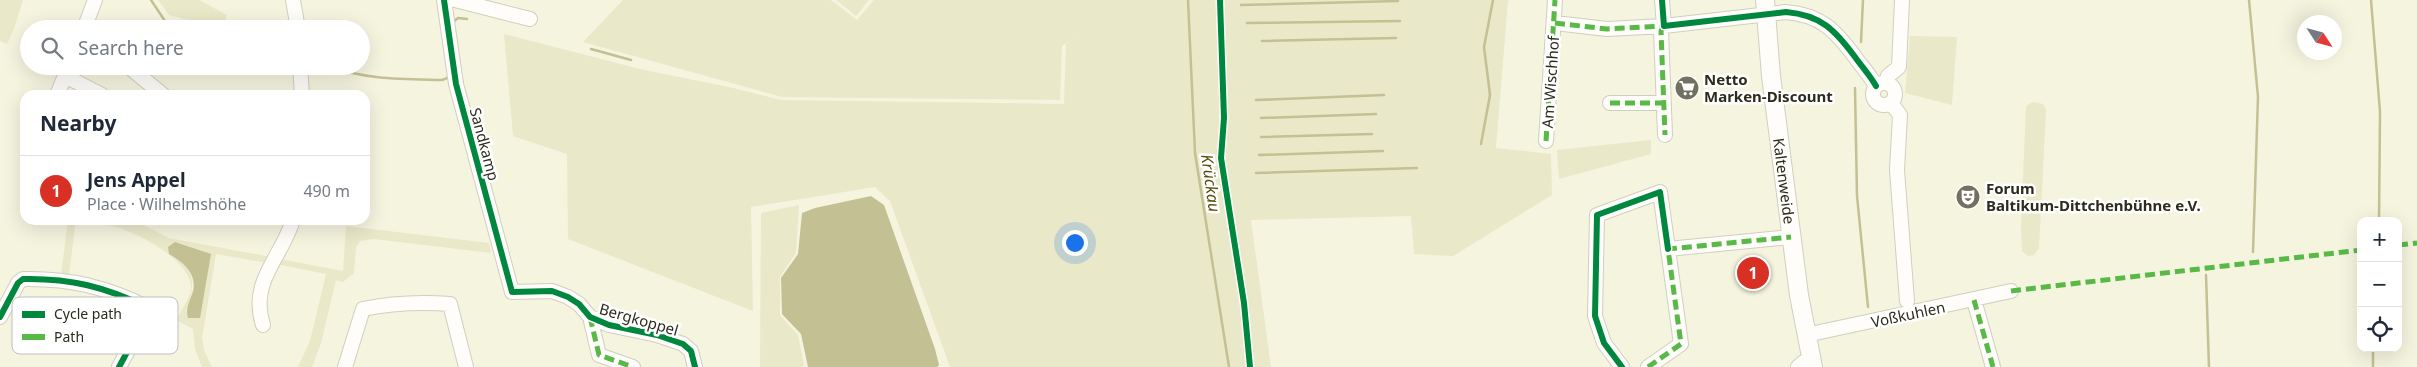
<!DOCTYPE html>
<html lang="en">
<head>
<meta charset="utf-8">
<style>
	:root { --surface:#fff; --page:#f2f2f3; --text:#1f2937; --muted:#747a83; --line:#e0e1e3; --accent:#d93025 }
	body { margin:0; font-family:"Noto Sans",sans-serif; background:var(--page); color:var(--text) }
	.controls { position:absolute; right:15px; bottom:15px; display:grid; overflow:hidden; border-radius:10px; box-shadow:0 5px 20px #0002 }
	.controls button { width:45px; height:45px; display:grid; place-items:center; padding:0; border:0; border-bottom:1px solid var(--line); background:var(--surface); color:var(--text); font:25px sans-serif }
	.compass { position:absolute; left:2297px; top:15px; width:45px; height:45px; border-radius:50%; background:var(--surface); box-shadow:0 5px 20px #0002; rotate:126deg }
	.you { position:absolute; left:1074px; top:242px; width:18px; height:18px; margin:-12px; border:4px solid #fff; border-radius:50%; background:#1a73e8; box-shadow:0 0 0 8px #1a73e833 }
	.badge { display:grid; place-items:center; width:32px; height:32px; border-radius:50%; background:var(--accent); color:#fff; font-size:16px; font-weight:700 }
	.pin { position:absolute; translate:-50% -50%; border:2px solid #fff; box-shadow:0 1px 5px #0006 }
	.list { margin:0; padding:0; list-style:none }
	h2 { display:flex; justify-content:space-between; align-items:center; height:65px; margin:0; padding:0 20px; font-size:21px }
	h2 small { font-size:16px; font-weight:400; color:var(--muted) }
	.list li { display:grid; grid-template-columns:32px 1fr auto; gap:15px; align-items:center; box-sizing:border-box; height:70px; padding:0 20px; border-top:1px solid var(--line) }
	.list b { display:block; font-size:19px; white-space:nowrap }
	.list p { margin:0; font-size:16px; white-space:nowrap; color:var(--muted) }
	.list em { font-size:16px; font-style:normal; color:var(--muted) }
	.icon { flex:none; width:28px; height:28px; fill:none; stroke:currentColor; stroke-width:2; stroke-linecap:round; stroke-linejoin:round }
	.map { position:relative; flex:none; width:2417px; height:367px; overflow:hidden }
	.search { position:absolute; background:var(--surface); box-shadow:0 5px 20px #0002; left:20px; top:20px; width:350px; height:55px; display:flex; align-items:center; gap:12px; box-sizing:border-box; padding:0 18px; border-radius:28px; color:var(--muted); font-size:19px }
	.panel { position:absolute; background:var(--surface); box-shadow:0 5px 20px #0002; left:20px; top:90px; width:350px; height:135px; border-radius:15px }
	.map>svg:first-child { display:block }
	.green { fill:#e9e8c9; fill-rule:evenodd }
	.water { fill:#c3c093 }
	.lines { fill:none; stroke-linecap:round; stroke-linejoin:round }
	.stream { stroke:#c3c093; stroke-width:2.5 }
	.minor-casing { stroke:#d0cfbf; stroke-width:16 }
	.major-casing { stroke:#d0cfbf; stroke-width:20 }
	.minor { stroke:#fefdfa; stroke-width:14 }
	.major { stroke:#fefdfa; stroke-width:18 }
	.quiet { stroke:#58b947; stroke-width:5; stroke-dasharray:10 5; stroke-linecap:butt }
	.cycleway-casing { stroke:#fff; stroke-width:9 }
	.cycleway { stroke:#00873e; stroke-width:6 }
	.labels { text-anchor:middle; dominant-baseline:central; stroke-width:5; stroke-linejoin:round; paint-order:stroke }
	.poi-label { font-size:15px; font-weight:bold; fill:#2c2b1d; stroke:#fff; text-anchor:start }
	.street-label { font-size:15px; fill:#2c2b1d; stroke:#fff }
	.water-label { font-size:16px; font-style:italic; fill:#544e0b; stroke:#fff }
	.key { fill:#fff; stroke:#c0bfbb; stroke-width:1 }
	.key-label { font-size:14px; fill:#2c2b1d }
</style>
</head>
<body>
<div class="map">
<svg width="2417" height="367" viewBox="0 0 2417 367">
	<rect width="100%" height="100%" fill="#f5f4df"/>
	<path class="green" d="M0 0H23L14 29 7 44 0 41Z
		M158 0H199L227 15 223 29 169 15Z
		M623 0H831L857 20 874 0H1508L1496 148 1551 154 1552 195 1453 256 1414 254 1411 216 1251 220 1271 367H950L890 201 875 187 751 207 753 311 568 239 567 154 513 136 504 34 644 70 729 87 781 100 1064 104 1066 44 1081 34 1062 46 1060 100 782 97 583 42Z
		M836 0H869L856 16Z
		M1910 36 1957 37 1952 105 1905 93Z
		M2033 102 2043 104 2046 110 2039 248 2034 255 2028 256 2022 251 2021 227 2026 106Z
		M1651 140V154L1559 179 1557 150Z
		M799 205 796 253 780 277V315L798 335 804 365 801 367H760L761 213Z
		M68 220H134L169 238 271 257 267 263 216 254 202 338 204 350 212 367H202L195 349 193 329 176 320C181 311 190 298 191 289 193 260 130 227 106 225 96 224 85 225 75 225L69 276 61 275ZM174 242 191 247 200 318 186 311C200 272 188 276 174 242Z
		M346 226 489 243 491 253 374 239 360 241 356 247 354 273 343 282 336 280 321 343 312 367H298L310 341 326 274 276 264 279 259 343 271Z"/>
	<path class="water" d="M871 196 884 205 935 349 939 365 937 367H808L801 334 782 314 781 278 798 254 802 213 815 208Z
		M175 242 211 254 200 318H188C185 308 190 301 193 291 197 273 183 262 169 254L168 247Z"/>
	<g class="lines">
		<path class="stream" d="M151 0 165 21 192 29
			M1188 0 1195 153 1229 367
			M2249 0 2258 97 2253 252
			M2371 0 2380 112 2379 221
			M1241 5 1398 1
			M453 22 458 18 467 19
			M1247 23 1400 21
			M1262 41 1396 38
			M1861 42 1863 0
			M591 49 631 60
			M329 66C366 80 403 79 442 80L450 77
			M1855 88 1857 196 1868 307
			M1256 100 1384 95
			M1261 118 1376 114
			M1261 137 1372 134
			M1481 144 1490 95 1484 47 1493 0
			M1259 155 1383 151
			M1256 173 1417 168
			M2206 275 2209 367
			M2373 348V367"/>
		<defs>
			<path id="minor" d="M293 0 298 29
				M444 0 456 84 512 292 552 291 568 297 579 304 590 317 609 325 657 335 683 344 691 351 695 367
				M455 0 530 19
				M1662 0 1664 26 1786 12C1821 15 1835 30 1855 57 1862 67 1870 75 1876 86
				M1555 23 1607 29 1664 26
				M1664 26 1661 31 1665 135
				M84 29 95 0
				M128 66 163 95
				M300 66 302 95
				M65 76 102 95
				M1873 94a11 11 0 1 1 22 0a11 11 0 1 1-22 0Z
				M1886 83 1888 76 1899 67 1902 0
				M57 95 69 66
				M1610 103H1663
				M1891 103 1900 115 1897 170 1907 301
				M1546 141 1555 0
				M1974 300 1993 367
				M0 317 18 283 23 279C70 278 106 287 149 308L145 319 119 367
				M590 317 599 355 633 367
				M263 325C249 281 281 259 293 220
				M1806 335 2011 291
				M345 367 363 309C392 303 420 302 450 304L466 367
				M1622 367 1604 343 1595 316 1597 215 1660 192 1668 249
				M1648 367 1681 344 1668 249 1791 237
				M1798 367 1804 362 1812 361"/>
			<g id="major">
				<path id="s1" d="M1765 0 1771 76 1799 295 1813 367"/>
			</g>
		</defs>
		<use href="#minor" class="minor-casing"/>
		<use href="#major" class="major-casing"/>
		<use href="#minor" class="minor"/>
		<use href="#major" class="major"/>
		<path class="quiet" d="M1555 23 1607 29 1664 26
			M1664 26 1661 31 1665 135
			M1610 103H1663
			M1546 141 1555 0
			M2398 245 2417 243
			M2011 291 2361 250
			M1974 300 1993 367
			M590 317 599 355 633 367
			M1648 367 1681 344 1668 249 1791 237"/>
		<defs>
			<path id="cycleway" d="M444 0 456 84 512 292 552 291 568 297 579 304 590 317 609 325 657 335 683 344 691 351 695 367
				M1220 0 1224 118 1221 158 1244 303 1250 367
				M1662 0 1664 26 1786 12C1821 15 1835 30 1855 57 1862 67 1870 75 1876 86
				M0 317 18 283 23 279C70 278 106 287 149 308L145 319 119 367
				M1622 367 1604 343 1595 316 1597 215 1660 192 1668 249"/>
		</defs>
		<use href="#cycleway" class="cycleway-casing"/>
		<use href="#cycleway" class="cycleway"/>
	</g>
	<defs>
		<symbol id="supermarket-disc" viewBox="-11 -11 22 22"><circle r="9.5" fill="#727161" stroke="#fff"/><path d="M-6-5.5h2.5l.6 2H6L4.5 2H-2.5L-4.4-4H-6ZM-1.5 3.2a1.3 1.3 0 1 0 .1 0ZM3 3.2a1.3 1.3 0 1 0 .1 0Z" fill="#fff"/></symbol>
		<symbol id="theatre-disc" viewBox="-11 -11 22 22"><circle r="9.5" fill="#727161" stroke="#fff"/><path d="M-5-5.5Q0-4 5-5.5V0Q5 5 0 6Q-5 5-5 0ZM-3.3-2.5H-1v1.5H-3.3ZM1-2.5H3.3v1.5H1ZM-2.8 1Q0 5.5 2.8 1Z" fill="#fff"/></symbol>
	</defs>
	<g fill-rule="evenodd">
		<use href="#supermarket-disc" x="1673" y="74" width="28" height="28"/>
		<use href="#theatre-disc" x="1954" y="183" width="28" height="28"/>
	</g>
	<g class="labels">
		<g class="poi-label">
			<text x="1704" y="79">Netto<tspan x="1704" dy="17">Marken-Discount</tspan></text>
			<text x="1986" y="188">Forum<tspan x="1986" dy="17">Baltikum-Dittchenbühne e.V.</tspan></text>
		</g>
		<g class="street-label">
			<text transform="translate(1550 82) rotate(-86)">Am Wischhof</text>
			<text transform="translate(485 144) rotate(75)">Sandkamp</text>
			<text stroke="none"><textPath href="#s1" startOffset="182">Kaltenweide</textPath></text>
			<text transform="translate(1908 314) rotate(-12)">Voßkuhlen</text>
			<text transform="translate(639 319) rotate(16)">Bergkoppel</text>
		</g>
		<g class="water-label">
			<text transform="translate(1211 183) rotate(82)">Krückau</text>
		</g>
	</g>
	<rect x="12" y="297" width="166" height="57" rx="8" class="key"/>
	<rect x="22" y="311" width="23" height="7" fill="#00873e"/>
	<rect x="22" y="334" width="23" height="6" fill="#58b947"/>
	<g class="key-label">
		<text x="54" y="319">Cycle path</text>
		<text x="54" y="342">Path</text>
	</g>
</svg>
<div class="controls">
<button>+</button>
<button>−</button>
<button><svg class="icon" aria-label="locate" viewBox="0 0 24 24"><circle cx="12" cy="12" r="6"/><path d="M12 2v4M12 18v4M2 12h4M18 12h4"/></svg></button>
</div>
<svg class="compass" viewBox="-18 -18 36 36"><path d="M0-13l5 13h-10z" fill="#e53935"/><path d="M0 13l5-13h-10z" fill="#747a83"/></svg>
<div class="you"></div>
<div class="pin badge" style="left:1753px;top:273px">1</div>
<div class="search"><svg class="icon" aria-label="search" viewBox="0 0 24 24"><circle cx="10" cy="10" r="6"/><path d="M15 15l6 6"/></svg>Search here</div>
<section class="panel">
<h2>Nearby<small></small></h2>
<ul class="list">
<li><span class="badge">1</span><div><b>Jens Appel</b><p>Place · Wilhelmshöhe</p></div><em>490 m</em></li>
</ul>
</section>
</div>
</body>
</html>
